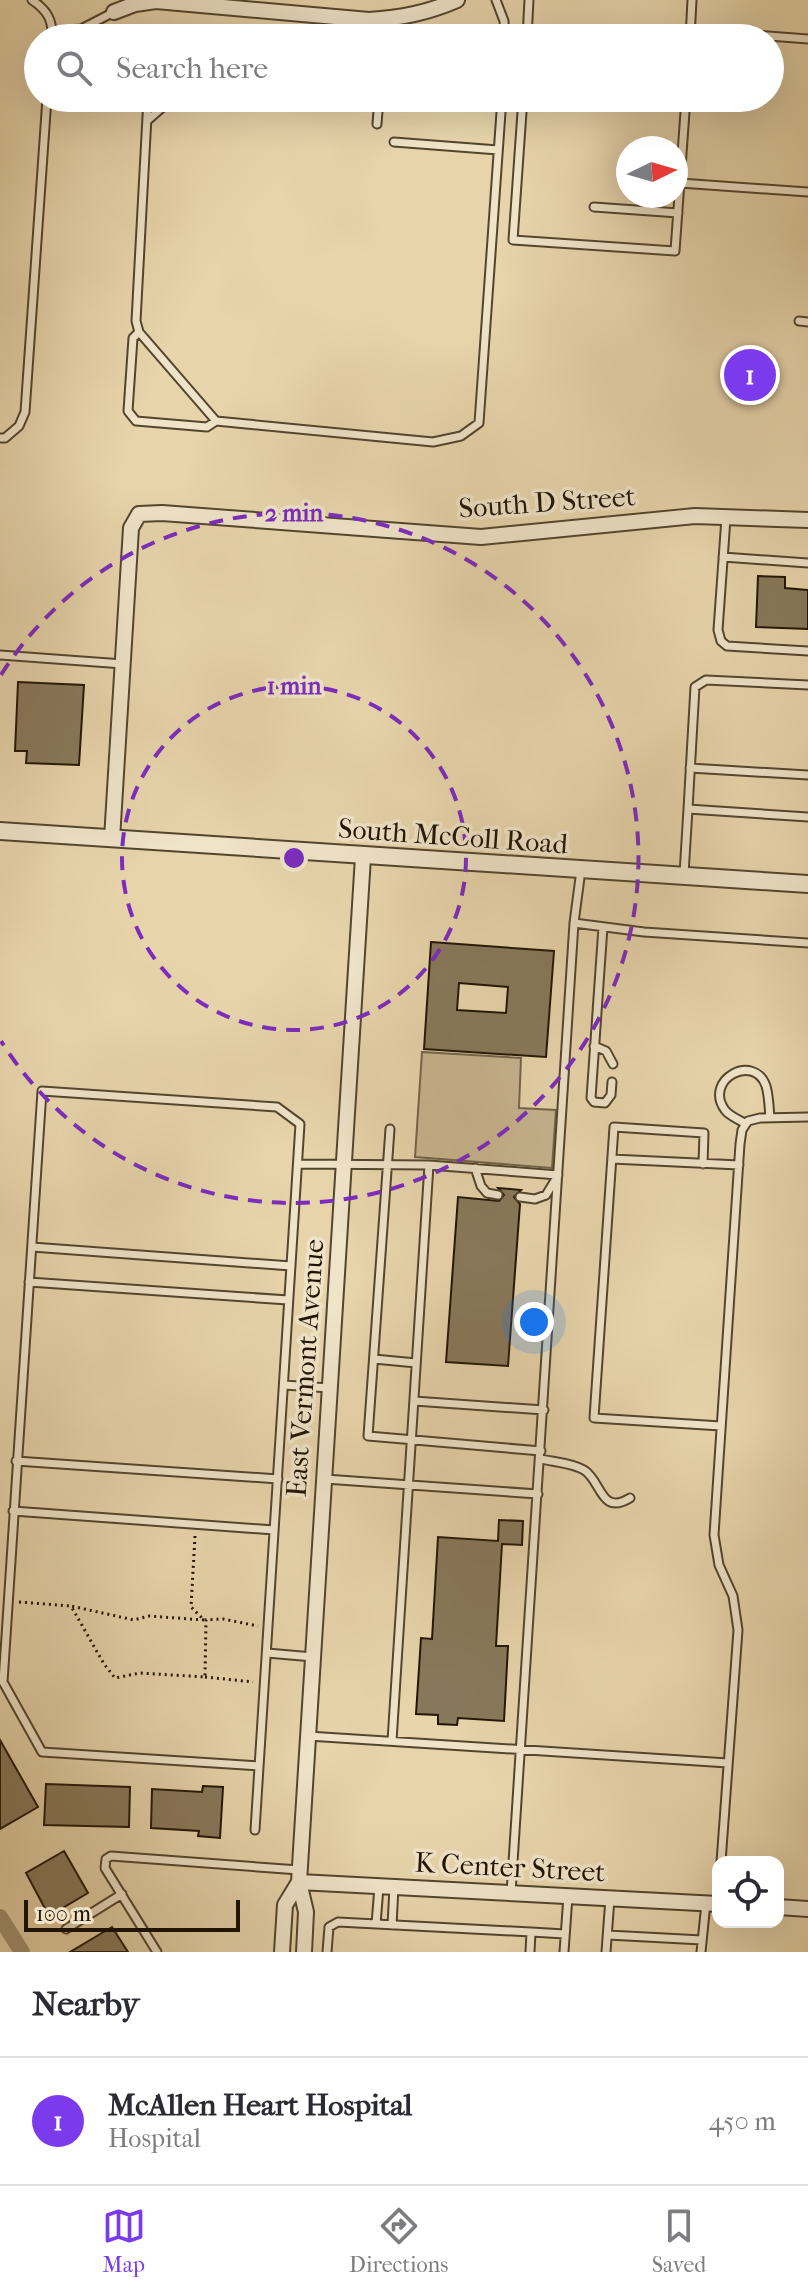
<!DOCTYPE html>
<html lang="en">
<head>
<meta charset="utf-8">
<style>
	:root { --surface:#fff; --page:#f2f2f3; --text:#2b2b33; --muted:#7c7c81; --line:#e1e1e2; --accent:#7c3aed }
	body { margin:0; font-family:"IM FELL French Canon",serif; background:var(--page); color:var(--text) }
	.controls { position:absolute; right:24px; bottom:24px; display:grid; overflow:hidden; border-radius:16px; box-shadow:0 8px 32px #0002 }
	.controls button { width:72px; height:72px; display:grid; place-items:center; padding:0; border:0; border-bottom:2px solid var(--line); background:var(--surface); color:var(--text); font:40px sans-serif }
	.compass { position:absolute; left:616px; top:136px; width:72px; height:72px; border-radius:50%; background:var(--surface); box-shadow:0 8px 32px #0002; rotate:85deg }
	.scale { position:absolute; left:24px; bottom:20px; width:216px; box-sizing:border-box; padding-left:8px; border:4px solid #221505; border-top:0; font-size:22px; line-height:28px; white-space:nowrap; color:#221505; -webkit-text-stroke:6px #efe3c8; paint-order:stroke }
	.you { position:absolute; left:534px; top:1322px; width:28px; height:28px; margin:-20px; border:6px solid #fff; border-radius:50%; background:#1a73e8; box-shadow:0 0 0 12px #1a73e833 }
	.badge { display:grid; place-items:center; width:52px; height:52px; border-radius:50%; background:var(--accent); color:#fff; font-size:26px; font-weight:700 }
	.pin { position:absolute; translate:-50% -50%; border:4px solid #fff; box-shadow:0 2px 8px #0006 }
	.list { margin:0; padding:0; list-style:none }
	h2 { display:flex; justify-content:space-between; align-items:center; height:104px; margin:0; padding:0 32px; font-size:34px }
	h2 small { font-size:26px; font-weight:400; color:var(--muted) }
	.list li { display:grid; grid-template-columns:52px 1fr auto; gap:24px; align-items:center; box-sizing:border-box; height:128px; padding:0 32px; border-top:2px solid var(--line) }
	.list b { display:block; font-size:30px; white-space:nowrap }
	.list p { margin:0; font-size:26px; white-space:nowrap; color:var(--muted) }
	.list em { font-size:26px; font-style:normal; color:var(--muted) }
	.icon { flex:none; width:44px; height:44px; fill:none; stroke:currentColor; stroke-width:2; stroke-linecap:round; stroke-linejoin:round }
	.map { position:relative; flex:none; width:808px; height:1952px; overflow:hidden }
	.search { position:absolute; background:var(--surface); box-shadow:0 8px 32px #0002; left:24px; right:24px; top:24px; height:88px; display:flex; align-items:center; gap:20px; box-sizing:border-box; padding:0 28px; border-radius:44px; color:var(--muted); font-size:30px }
	.sheet { height:232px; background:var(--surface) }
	nav { display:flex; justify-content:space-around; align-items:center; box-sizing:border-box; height:112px; border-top:2px solid var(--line); background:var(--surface); font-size:22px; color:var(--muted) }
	nav a { display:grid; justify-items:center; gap:4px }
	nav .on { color:var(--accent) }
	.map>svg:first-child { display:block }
	.green { fill:#c6b48f; stroke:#74644a; stroke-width:2 }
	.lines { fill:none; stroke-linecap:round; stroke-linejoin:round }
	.canal { stroke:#a49373; stroke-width:16 }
	.building { fill:#88785b; stroke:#221505; stroke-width:2; fill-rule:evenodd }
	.service-casing { stroke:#53452e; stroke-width:11 }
	.minor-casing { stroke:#53452e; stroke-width:18 }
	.tertiary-casing { stroke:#53452e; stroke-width:20 }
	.path { stroke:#221505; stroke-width:3; stroke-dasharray:2 4; stroke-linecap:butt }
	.service { stroke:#efe3c8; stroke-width:7 }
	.minor { stroke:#efe3c8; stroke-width:14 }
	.tertiary { stroke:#efe3c8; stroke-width:16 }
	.ring { fill:none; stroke:#7b2cbf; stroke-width:4; stroke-dasharray:14 10 }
	.labels { text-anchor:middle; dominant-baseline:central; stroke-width:7; stroke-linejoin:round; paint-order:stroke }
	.street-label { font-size:28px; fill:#221505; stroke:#efe3c8 }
	.centre { fill:#7b2cbf; stroke:#efe3c8; stroke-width:4 }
	.ring-label { font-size:24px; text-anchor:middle; font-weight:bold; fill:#7b2cbf; stroke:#efe3c8; stroke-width:7; stroke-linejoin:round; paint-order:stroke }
</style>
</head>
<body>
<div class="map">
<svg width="808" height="1952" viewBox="0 0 808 1952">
	<rect width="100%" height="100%" fill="#e7d4ab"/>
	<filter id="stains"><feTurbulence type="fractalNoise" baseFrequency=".0025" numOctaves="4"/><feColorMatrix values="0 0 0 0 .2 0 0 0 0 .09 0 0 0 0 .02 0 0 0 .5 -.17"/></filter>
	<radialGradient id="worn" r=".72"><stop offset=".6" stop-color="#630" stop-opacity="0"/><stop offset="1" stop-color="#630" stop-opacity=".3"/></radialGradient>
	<path class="green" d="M422 1052 521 1058 519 1108 556 1110 552 1168 415 1157Z"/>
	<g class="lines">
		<path class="canal" d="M0 1917 22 1952"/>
	</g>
	<path class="building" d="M758 576 785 577V588L808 590V629L756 627Z
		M18 682 84 685 79 765 26 763 27 751H15Z
		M431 942 554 951 546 1057 424 1049ZM459 983 508 987 506 1013 457 1010Z
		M498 1188 521 1190 514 1197 520 1204 508 1366 446 1362 458 1197 499 1201 504 1195Z
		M499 1520 523 1521 522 1545 502 1544 496 1646H508L504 1721 458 1718 457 1725 438 1724V1715L416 1714 421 1638 432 1639 438 1537 498 1541Z
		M0 1740 38 1807 0 1829Z
		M46 1784 130 1787 129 1827 44 1825Z
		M203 1786 223 1787 220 1838 198 1836 199 1831 151 1828 152 1789 202 1792Z
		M64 1851 88 1893 49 1916 26 1873Z
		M112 1927 128 1952H70Z"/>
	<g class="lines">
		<defs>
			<path id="service" d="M32 0C47 10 53 20 52 38
				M496 0 504 21 505 38
				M690 30 808 39
				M52 31 81 29 114 12
				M151 38V35
				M383 38 385 19
				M527 38 529 0
				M690 38 692 0
				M523 98 513 240 675 251 686 98
				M147 121 173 98
				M377 124 379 98
				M394 142 498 150
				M680 183 808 192
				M594 207 678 213
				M799 321 808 322
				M139 332 136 321 148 98
				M216 421 139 332 133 338 128 411 136 421 207 427 216 421 433 442 461 436 479 423 502 98
				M0 438H5L19 426 25 412 47 98
				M726 518 718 630 721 641 727 646 808 651
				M723 557 808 563
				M0 655 123 664
				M690 768 808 775
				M688 809 695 687 706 680 808 685
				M684 874 688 809 808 817
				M574 923 644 932 808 943
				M603 927 591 1098 594 1102 605 1103 611 1095 612 1082
				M594 1046 606 1051 613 1064
				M746 1124C740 1120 729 1116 725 1110 703 1080 754 1052 766 1086 769 1096 769 1107 770 1118
				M390 1129 368 1436 541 1451
				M612 1159 739 1165
				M298 1164 429 1165 558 1175
				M703 1164 704 1133 614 1127 594 1418 721 1426
				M475 1168 481 1186 487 1193 498 1195
				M520 1197 535 1199 546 1195 557 1177
				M32 1247 291 1266
				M29 1282 288 1300
				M374 1359 416 1363
				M284 1385 329 1388
				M414 1401 544 1410
				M541 1459C554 1462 572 1463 584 1470 602 1481 600 1516 630 1498
				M16 1461 278 1479
				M325 1479 538 1494
				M13 1511 274 1530
				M267 1653 313 1657
				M308 1736 728 1763
				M392 1741 429 1165
				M255 1830 300 1124 277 1107 42 1091 3 1682 42 1752 259 1766
				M721 1862 738 1630 733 1596 719 1565 714 1535 740 1144 742 1130 748 1121 760 1118 808 1117
				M511 1893 574 923 581 870
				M376 1924 379 1887
				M392 1925 394 1887
				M66 1929 122 1894
				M608 1935 702 1940
				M157 1952 105 1868 106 1859 111 1856 299 1870
				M327 1952 329 1927 338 1922 531 1932
				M530 1952 531 1932 565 1934
				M564 1952 568 1896
				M606 1952 610 1898
				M701 1952 706 1903"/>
			<path id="minor" d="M114 12 135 4 156 1 369 20C401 18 427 13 457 0
				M112 839 131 528 139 514 162 513 481 537 695 516 808 520
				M299 1882 718 1904
				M778 1907 808 1909
				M282 1952 285 1905 299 1882
				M304 1952 306 1912 299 1882 363 857"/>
			<path id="tertiary" d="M0 831 808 884"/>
		</defs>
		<use href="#service" class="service-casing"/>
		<use href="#minor" class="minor-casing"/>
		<use href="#tertiary" class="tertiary-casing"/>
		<path class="path" d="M195 1536 191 1607 204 1620 223 1619 258 1626
			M19 1602 71 1606
			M204 1620 149 1616 134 1620 71 1606 104 1664 115 1678 140 1673 205 1677 206 1620
			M205 1677 253 1682"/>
		<use href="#service" class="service"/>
		<use href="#minor" class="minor"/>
		<use href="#tertiary" class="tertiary"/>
	</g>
	<g class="ring">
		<circle cx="294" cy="858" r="172"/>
		<path d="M1 675A345 345 0 1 1 1 1041"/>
	</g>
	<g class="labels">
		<g class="street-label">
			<text transform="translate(547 502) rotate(-4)">South D Street</text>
			<text transform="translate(453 836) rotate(4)">South McColl Road</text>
			<text transform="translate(305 1368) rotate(-86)">East Vermont Avenue</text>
			<text transform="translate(510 1867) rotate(3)">K Center Street</text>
		</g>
	</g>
	<circle cx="294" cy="858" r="12" class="centre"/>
	<g class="ring-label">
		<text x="294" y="521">2 min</text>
		<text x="294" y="694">1 min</text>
	</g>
	<rect width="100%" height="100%" filter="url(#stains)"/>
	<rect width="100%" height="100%" fill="url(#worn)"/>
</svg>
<div class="controls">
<button><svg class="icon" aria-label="locate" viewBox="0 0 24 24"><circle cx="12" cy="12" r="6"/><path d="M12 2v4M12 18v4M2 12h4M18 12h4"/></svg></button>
</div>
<svg class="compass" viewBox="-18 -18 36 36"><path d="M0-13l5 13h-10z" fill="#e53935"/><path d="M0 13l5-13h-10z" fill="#7c7c81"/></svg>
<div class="scale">100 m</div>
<div class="you"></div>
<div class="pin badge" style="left:750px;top:375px">1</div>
<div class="search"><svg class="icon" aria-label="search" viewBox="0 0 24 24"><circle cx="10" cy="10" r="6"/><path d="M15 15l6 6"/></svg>Search here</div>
</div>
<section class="sheet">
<h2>Nearby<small></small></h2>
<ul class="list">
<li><span class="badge">1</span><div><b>McAllen Heart Hospital</b><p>Hospital</p></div><em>450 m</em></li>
</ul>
</section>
<nav>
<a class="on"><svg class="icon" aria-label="map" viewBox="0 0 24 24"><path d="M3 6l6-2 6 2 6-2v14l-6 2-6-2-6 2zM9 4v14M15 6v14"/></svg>Map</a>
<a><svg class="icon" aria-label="directions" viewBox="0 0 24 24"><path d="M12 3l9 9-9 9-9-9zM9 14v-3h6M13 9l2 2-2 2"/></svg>Directions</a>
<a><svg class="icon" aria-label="saved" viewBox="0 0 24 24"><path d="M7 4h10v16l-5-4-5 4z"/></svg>Saved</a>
</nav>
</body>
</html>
